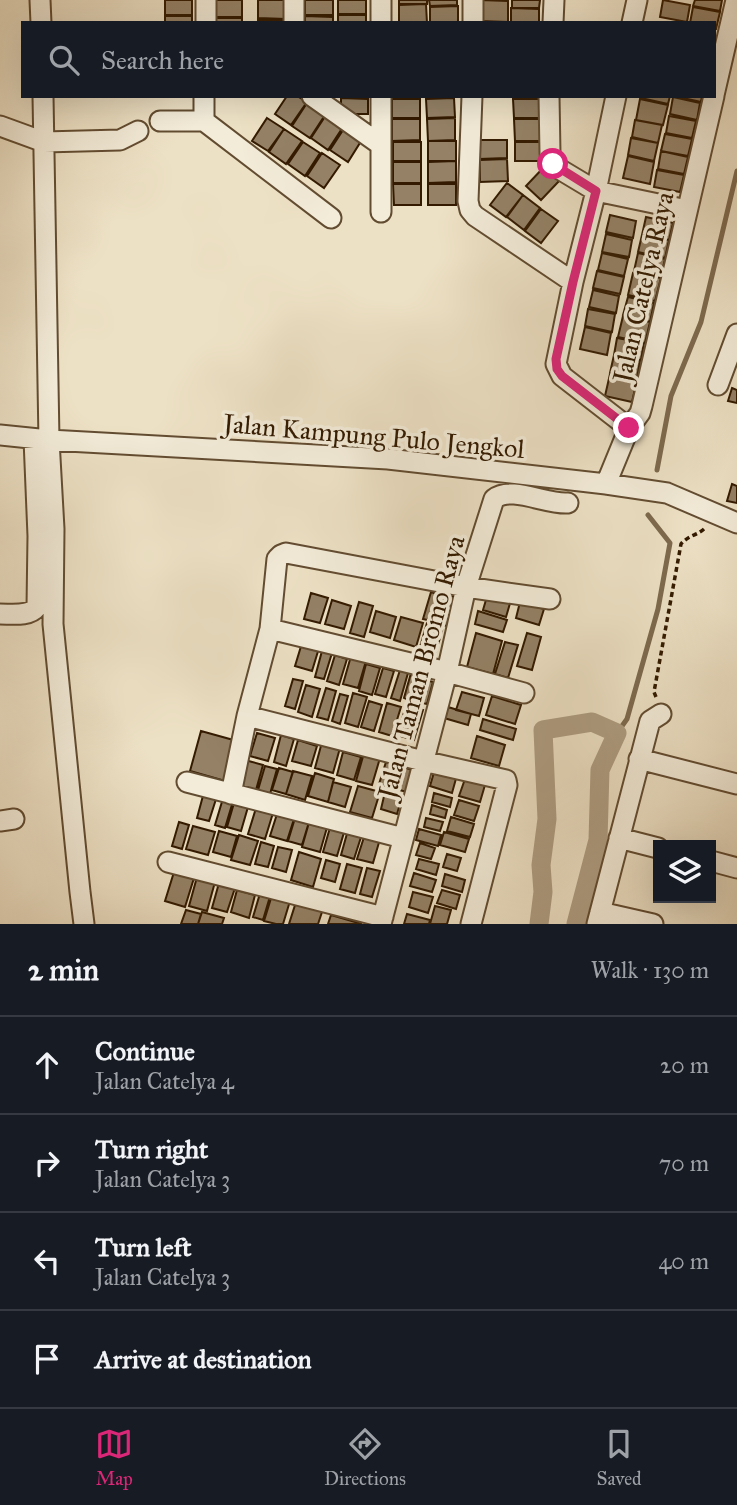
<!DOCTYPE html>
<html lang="en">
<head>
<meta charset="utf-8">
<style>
	:root { --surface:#171b24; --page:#20242c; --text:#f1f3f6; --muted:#9ea1a6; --line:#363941; --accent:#db2777 }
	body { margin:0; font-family:"IM FELL Great Primer",serif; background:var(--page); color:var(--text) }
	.controls { position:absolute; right:21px; bottom:21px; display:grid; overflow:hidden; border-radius:0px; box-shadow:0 7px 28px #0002 }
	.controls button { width:63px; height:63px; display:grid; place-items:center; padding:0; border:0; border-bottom:2px solid var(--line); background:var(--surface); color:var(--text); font:35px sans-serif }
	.stop { position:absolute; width:21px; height:21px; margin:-16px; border:5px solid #db2777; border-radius:50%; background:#fff }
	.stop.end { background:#db2777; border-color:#fff; box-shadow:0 2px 7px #0008 }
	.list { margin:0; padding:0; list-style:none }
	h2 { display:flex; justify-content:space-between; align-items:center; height:91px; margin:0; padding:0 28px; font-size:30px }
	h2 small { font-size:23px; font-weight:400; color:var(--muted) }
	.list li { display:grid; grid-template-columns:46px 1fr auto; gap:21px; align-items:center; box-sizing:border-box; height:98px; padding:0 28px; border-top:2px solid var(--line) }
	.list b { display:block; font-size:26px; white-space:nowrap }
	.list p { margin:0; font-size:23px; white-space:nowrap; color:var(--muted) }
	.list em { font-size:23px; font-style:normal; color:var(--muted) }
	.icon { flex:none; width:38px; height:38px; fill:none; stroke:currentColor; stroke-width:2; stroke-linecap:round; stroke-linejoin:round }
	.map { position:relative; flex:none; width:737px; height:924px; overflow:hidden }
	.search { position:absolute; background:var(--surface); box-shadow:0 7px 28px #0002; left:21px; right:21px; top:21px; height:77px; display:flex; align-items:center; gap:18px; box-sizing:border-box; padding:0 24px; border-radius:0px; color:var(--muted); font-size:26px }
	.sheet { height:483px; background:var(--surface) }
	nav { display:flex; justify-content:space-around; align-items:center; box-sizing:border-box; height:98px; border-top:2px solid var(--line); background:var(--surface); font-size:19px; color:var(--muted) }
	nav a { display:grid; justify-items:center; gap:4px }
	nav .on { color:var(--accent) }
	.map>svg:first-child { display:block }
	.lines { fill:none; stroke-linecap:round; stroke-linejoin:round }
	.stream { stroke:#7d694e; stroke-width:5 }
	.canal { stroke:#ae9d82; stroke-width:19 }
	.building { fill:#948166; stroke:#331a00; stroke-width:2 }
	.street-casing { stroke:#624c31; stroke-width:23 }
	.path { stroke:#331a00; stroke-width:3.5; stroke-dasharray:5 3.5; stroke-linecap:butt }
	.street { stroke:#f3ecd9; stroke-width:19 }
	.route { stroke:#db2777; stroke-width:9 }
	.labels { text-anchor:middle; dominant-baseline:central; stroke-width:7; stroke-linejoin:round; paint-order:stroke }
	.street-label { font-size:26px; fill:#331a00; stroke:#f3ecd9 }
</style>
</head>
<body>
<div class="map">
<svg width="737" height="924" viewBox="0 0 737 924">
	<rect width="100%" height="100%" fill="#ede1c5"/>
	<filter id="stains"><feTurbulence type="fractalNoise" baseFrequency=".00286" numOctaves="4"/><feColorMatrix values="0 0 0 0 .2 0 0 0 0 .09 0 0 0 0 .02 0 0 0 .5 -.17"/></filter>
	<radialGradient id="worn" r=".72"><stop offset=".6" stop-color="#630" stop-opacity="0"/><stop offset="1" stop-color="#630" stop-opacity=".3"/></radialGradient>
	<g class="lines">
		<path class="stream" d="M657 470 671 396 701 322 737 171
			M568 726 592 722 617 733 627 719 658 609 670 543 648 515"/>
		<path class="canal" d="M539 924 543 892 541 865 547 819 543 730 592 722 617 733 600 770 598 840 576 924"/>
	</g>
	<path class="building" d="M165 0H192V15H165Z
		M214 0H242V17H214Z
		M258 0H286V19L258 18Z
		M305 0H333V15H305Z
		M338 0H366V14H338Z
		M399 0H427V4H399Z
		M429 0H457V5L430 6Z
		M480 0 508 1V22L480 21Z
		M512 0H540L539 8H512Z
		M663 0 690 5 687 22 660 17Z
		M695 0H722L720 11 693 6Z
		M426 4 427 23H399V5Z
		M458 6V23H430V7Z
		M693 7 720 12 716 29H714V23H690Z
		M511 8 539 9V23H511Z
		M338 15H366V23H338Z
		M165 16H192V23H165Z
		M305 16 333 17V23H305Z
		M214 18H242V23H214Z
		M258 20H286V23H258Z
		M287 96H297L307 102 291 125 275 114Z
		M641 96H670L668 104 641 98Z
		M674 96H702L701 102Z
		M673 97 700 103 697 120 670 114Z
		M341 98 368 99V114H341Z
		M454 98 455 117 427 118 426 99Z
		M392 99H420V118H392Z
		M513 99H541L542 118H514Z
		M640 99 668 105 663 125 636 120Z
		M307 103 325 115 310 138 292 126Z
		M326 115 343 127 328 150 311 138Z
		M669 116 696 121 692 138 666 133Z
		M267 118 284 129 268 151 252 141Z
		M455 118V140L428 141 427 119Z
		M392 119H420V140L392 141Z
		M514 119H542V141H515Z
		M635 120 662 125 658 143 632 137Z
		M345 127 363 138 348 162 330 150Z
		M284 129 302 141 286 164 269 152Z
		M665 134 692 139 688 156 661 151Z
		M631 138 658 143 654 161 628 155Z
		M479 140H507V158L479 159Z
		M428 141H456V161H428Z
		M303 142 320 153 305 176 288 164Z
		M393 142H421V161H393Z
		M515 142H542L543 161H515Z
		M661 151 688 157 684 174 658 169Z
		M322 153 340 165 324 188 307 176Z
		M628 156 654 162 650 184 623 178Z
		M507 159 508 181 480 182V160Z
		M456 161V182L428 183V162Z
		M393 162H421V183H393Z
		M545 166 560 180 541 200 526 186Z
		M657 170 684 175 680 192 654 187Z
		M507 183 523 195 506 217 490 205Z
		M393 184H421V205H394Z
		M428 184H456V205H428Z
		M523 195 540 208 524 230 507 217Z
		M541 209 558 221 541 243 525 231Z
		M610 215 636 221 633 238 606 232Z
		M646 217 673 223 669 240 642 235Z
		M606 234 632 240 629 257 602 252Z
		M642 235 669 240 665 258 638 252Z
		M602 253 628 259 624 276 598 270Z
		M638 253 665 259 661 276 634 271Z
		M597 271 624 277 620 294 593 288Z
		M633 273 661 278 655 301 628 295Z
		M593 290 619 296 616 313 589 307Z
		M628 297 654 303 650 322 623 315Z
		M588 309 615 314 612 332 585 326Z
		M623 316 650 322 645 343 618 337Z
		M585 327 611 333 607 355 580 349Z
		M617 338 644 343 641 360 614 355Z
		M614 355 640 361 637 378 610 373Z
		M610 374 637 380 632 402 605 396Z
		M732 388 737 390V403L728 401Z
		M732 484 737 486V503L727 501Z
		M431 592 440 595 432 621 423 619Z
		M311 593 328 598 320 623 304 619Z
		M488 593 511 600 506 617 483 610Z
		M445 594 459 598 450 627 436 623Z
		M332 600 351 606 344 629 325 624Z
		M359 602 373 606 364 637 350 633Z
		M520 602 544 609 539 625 516 618Z
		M376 611 396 617 390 638 370 632Z
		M478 611 507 620 503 632 475 624Z
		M401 617 423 623 416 647 394 640Z
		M427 623 443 627 436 652 420 647Z
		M476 633 502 641 493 674 467 667Z
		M527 633 541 637 532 670 517 666Z
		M505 642 518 645 508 678 495 674Z
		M302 643 319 648 312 671 295 666Z
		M322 651 332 653 324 679 315 677Z
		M335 655 347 659 339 685 327 681Z
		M351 656 366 661 358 688 343 684Z
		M366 664 380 668 372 695 359 691Z
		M383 668 394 671 386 697 375 694Z
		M400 670 408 673 400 701 391 698Z
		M411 673 419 675 411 701 404 698Z
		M293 679 303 681 295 709 285 706Z
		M422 679 433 682 427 704 415 701Z
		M306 685 320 689 312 717 298 712Z
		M326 688 336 691 328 720 317 717Z
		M462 692 484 698 479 716 456 710Z
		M353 693 367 697 358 727 345 723Z
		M340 694 348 696 340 724 332 721Z
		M492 696 521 705 515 724 486 715Z
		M369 701 382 705 374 731 361 727Z
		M387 703 401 707 392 736 379 732Z
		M406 706 423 710 414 740 397 735Z
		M448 707 471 714 468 725 444 718Z
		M483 719 516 729 513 740 480 730Z
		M201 731 237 741 225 781 190 771Z
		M257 733 275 738 268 761 250 756Z
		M281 735 294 739 286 766 274 762Z
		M477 736 505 745 499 766 471 758Z
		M298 740 317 746 311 766 292 761Z
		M322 742 340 748 333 773 315 768Z
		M343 752 361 757 354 780 337 775Z
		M364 753 380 758 372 785 356 781Z
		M245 760 263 765 256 790 238 785Z
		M386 762 416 771 410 793 379 784Z
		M265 766 277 769 270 794 258 790Z
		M279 768 293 772 286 794 272 790Z
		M435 769 457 775 452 793 430 786Z
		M293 771 312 776 305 800 286 794Z
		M315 773 334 779 328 802 308 796Z
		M465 779 485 785 480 802 459 796Z
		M333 782 351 787 345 807 328 802Z
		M358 786 380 792 372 818 350 812Z
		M204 792 217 796 209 821 197 818Z
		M385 792 402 797 397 814 381 809Z
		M434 793 452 798 450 807 432 802Z
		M224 795 234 798 225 828 215 825Z
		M459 800 479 806 474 821 454 815Z
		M234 803 248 807 241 831 227 827Z
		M432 805 447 810 445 818 430 814Z
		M256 808 273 813 265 839 248 834Z
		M277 814 294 819 287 841 270 836Z
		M451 817 474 824 470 837 447 831Z
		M295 818 309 822 302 845 288 841Z
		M426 818 443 822 440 831 424 827Z
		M310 819 328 824 320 852 302 847Z
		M179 822 189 825 182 849 172 846Z
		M331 824 345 829 337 856 323 852Z
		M193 826 215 832 208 855 186 849Z
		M419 829 441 835 438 846 416 840Z
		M348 830 362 834 354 859 341 855Z
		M219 831 237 836 231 857 213 852Z
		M444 832 469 839 465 852 440 845Z
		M365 834 380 839 373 863 357 859Z
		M239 835 258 841 250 865 231 860Z
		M261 842 274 846 268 867 255 864Z
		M420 843 435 848 431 859 416 855Z
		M278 847 292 850 286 872 272 868Z
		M299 852 321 859 313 887 291 880Z
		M447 854 461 858 457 871 443 867Z
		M419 859 439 864 436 875 416 869Z
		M326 860 340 864 335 882 321 878Z
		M347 864 362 868 355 893 340 889Z
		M367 868 380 871 372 897 360 894Z
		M174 872 194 878 185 907 165 901Z
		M414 873 436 880 432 892 410 886Z
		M445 874 465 880 462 892 442 886Z
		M197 877 215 882 207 911 189 906Z
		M219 883 235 888 227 912 212 908Z
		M237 890 255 895 249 918 231 912Z
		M261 890 271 893 263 920 253 917Z
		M442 890 460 895 456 909 437 903Z
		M413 892 433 897 428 913 409 907Z
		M272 895 290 901 283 924H276L264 921Z
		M296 902 323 909 318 924H289Z
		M435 906 451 910 447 924H430Z
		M186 910 201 914 198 924H181Z
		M202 912 224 918 222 924H198Z
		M407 914 430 920 429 924H404Z
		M331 915 362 924H328Z"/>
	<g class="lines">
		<defs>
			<path id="street" d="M40 0 41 23
				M381 0V23
				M473 0V23
				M206 23V0
				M294 23V0
				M553 23 554 0
				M632 23 637 0
				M714 95 736 0
				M43 96 49 440 54 529 53 624 80 892 84 924
				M312 96 381 145
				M381 96V212
				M472 96 468 201 470 210 475 216 573 282
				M549 96 550 153 551 161 556 167 596 191 687 210
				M616 96 596 191 573 282 556 364 562 376 629 428
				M160 121H204L331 218
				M204 121V96
				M0 126 44 142 120 140 138 131
				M718 385 737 334
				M0 435 49 440 388 459 606 484 667 493 737 523
				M606 484 629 428 640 413 642 406 714 96
				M0 614C12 614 29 617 37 607L38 536 34 439
				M270 629 447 672 524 693
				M247 716 423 761 506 780 507 785 471 924
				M639 759 737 784
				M187 782 403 838
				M231 794 247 716 270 629 277 559 281 555 286 553 466 587 550 599
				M0 821 14 819
				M619 838 658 848
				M711 861 737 868
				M168 862 383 917
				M600 912 653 924
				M381 924 447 672 466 587 494 499C511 485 547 505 568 503
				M597 924 650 721 661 714"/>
		</defs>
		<use href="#street" class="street-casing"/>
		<path class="path" d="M656 697 654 692 681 544C689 535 696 536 704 529"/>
		<use href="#street" class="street"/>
	</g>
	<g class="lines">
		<path class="route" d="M553 164 596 191 573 282 556 359 557 369 562 376 629 428"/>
	</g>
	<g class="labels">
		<g class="street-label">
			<text transform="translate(643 287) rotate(-77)">Jalan Catelya Raya</text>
			<text transform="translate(374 436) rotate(5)">Jalan Kampung Pulo Jengkol</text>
			<text transform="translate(421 667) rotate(-75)">Jalan Taman Bromo Raya</text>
		</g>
	</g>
	<rect width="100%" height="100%" filter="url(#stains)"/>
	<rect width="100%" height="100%" fill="url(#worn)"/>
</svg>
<div class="controls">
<button><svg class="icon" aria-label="layers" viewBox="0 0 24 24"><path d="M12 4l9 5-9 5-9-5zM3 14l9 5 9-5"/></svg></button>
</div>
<div class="stop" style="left:553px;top:164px"></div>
<div class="stop end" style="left:629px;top:428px"></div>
<div class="search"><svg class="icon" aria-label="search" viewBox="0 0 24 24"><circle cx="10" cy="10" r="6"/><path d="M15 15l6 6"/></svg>Search here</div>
</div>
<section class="sheet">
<h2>2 min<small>Walk · 130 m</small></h2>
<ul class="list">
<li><svg class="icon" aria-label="ahead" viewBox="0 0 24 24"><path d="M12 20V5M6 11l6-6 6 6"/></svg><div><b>Continue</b><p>Jalan Catelya 4</p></div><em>20 m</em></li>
<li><svg class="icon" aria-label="right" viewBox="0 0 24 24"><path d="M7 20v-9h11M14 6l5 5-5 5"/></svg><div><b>Turn right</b><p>Jalan Catelya 3</p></div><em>70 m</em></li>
<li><svg class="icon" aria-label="left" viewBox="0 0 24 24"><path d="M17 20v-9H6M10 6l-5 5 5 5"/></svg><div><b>Turn left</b><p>Jalan Catelya 3</p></div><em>40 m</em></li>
<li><svg class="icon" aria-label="arrive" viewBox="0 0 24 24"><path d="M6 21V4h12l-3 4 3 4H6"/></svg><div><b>Arrive at destination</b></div></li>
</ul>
</section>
<nav>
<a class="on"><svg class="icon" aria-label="map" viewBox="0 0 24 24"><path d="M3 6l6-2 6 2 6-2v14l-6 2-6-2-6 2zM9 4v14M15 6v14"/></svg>Map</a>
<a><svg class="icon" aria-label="directions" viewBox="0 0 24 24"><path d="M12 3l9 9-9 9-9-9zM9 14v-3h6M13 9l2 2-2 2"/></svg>Directions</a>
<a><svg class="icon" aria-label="saved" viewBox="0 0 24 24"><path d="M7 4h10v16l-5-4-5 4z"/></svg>Saved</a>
</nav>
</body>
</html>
